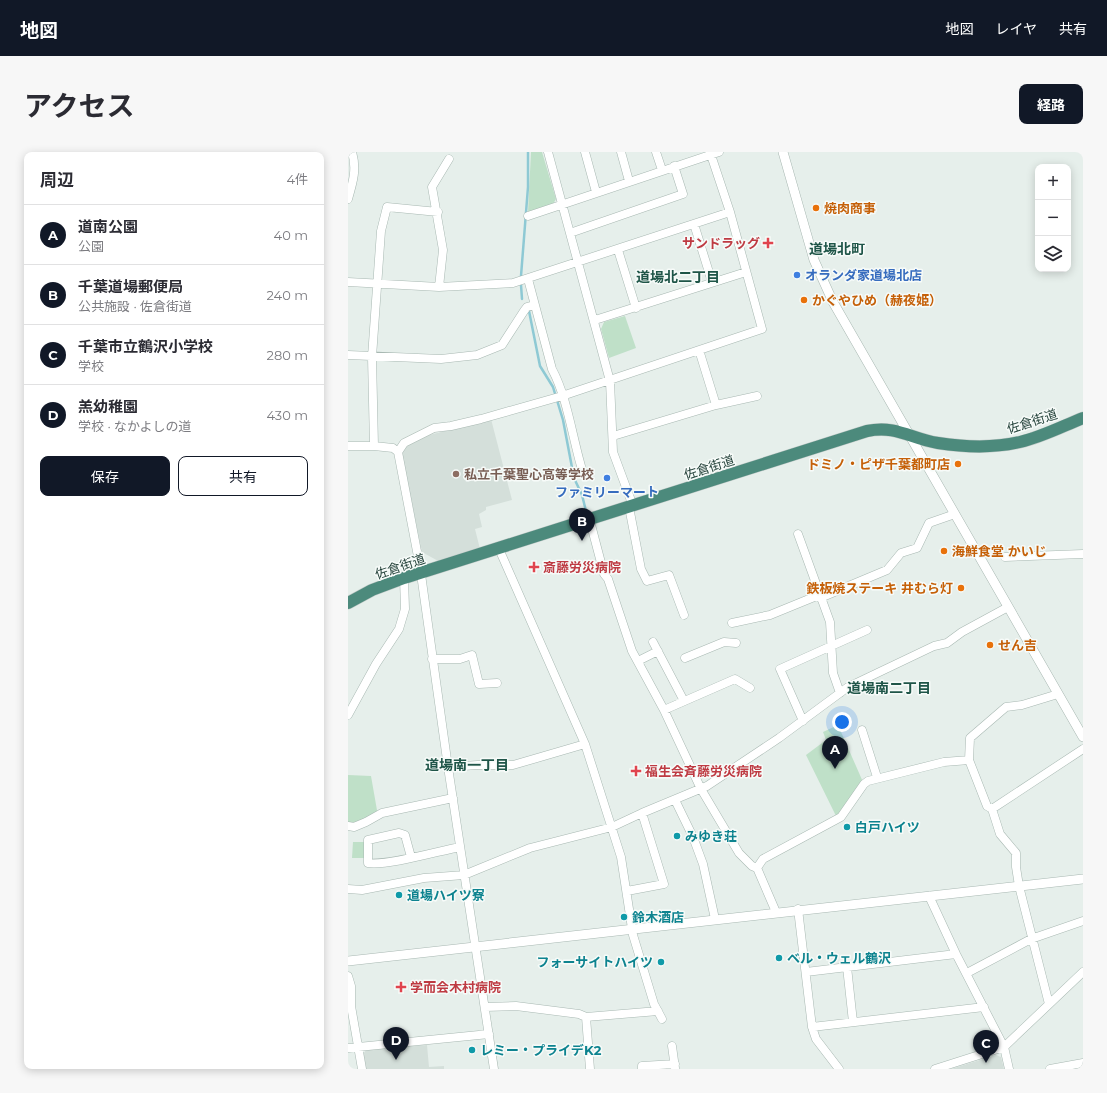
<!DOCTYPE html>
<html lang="ja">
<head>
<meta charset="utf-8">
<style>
	:root { --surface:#fff; --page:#f7f7f7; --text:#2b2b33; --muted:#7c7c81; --line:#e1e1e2; --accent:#111827 }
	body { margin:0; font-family:Montserrat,"Noto Sans JP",sans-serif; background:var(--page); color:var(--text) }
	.controls { position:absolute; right:12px; top:12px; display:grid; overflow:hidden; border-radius:8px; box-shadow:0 2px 10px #0003 }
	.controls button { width:36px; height:36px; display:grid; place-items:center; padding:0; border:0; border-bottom:1px solid var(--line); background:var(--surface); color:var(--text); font:20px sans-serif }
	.you { position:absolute; left:494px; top:570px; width:14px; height:14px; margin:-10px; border:3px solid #fff; border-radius:50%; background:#1a73e8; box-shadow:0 0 0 6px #1a73e833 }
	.badge { display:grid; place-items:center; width:26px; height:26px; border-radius:50%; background:var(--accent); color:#fff; font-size:13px; font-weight:700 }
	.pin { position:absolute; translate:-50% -33px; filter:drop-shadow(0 1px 2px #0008) }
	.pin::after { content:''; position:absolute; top:21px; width:14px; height:12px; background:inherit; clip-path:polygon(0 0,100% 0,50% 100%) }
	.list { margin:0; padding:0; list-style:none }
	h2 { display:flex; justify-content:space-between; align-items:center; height:52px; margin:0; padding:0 16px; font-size:17px }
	h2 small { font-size:13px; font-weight:400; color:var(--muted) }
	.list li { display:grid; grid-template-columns:26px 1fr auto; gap:12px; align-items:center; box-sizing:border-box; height:60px; padding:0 16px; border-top:1px solid var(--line) }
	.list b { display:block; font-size:15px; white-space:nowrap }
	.list p { margin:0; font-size:13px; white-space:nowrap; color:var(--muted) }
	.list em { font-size:13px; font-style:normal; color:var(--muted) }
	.actions { display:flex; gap:8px; padding:12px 16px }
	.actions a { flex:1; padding:9px 0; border:1px solid var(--accent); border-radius:8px; text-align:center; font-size:14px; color:var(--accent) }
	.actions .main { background:var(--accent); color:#fff }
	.icon { flex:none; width:22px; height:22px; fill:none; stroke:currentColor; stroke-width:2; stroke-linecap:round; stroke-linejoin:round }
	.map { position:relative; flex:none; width:735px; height:917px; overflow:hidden; border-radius:8px }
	header { display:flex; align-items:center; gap:24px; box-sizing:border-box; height:56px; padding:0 20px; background:var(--accent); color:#fff }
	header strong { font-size:19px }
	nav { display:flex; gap:22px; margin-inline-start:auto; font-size:14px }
	.intro { display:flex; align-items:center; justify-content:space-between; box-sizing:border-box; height:96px; padding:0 24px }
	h1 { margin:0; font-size:28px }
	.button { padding:10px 18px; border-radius:8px; background:var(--accent); color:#fff; font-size:14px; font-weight:700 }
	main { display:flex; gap:24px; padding:0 24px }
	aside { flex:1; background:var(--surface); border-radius:8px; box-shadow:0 2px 10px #0003 }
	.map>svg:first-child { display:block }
	.built { fill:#d4dfda }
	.green { fill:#bfe0c8 }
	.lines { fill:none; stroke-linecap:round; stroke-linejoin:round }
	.stream { stroke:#8ec9d4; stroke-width:2.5 }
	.minor-casing { stroke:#a8b8b2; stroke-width:9 }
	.tertiary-casing { stroke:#a8b8b2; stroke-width:10 }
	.trunk-casing { stroke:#c2cac8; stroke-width:13 }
	.minor { stroke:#fff; stroke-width:8 }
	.tertiary { stroke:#fff; stroke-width:9 }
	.trunk { stroke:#4c8a7c; stroke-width:12 }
	.food-dot { fill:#e8710a; stroke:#f7fbf9; stroke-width:1.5 }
	.health-dot { fill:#e0444e; stroke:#f7fbf9; stroke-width:1.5 }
	.shop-dot { fill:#3f7fe0; stroke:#f7fbf9; stroke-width:1.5 }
	.education-dot { fill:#8d6e63; stroke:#f7fbf9; stroke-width:1.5 }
	.culture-dot { fill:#0f9aa8; stroke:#f7fbf9; stroke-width:1.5 }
	.labels { text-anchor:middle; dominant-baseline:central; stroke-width:3; stroke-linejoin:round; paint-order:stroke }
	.food-label { font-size:13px; font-weight:bold; fill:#c56008; stroke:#f7fbf9; text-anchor:start }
	.health-label { font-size:13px; font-weight:bold; fill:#be3a42; stroke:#f7fbf9; text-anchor:start }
	.shop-label { font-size:13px; font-weight:bold; fill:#366cbe; stroke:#f7fbf9; text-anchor:start }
	.street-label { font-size:13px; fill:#24423a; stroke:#f7fbf9 }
	.education-label { font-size:13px; font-weight:bold; fill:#785e54; stroke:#f7fbf9; text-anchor:start }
	.culture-label { font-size:13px; font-weight:bold; fill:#0d838f; stroke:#f7fbf9; text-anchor:start }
	.neighbourhood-label { font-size:14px; font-weight:bold; fill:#1f5548; stroke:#f7fbf9 }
</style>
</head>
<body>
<header>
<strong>地図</strong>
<nav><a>地図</a><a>レイヤ</a><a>共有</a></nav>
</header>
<div class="intro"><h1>アクセス</h1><a class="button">経路</a></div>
<main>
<aside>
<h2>周辺<small>4件</small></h2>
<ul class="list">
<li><span class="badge">A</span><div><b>道南公園</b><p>公園</p></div><em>40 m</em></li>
<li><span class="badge">B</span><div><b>千葉道場郵便局</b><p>公共施設 · 佐倉街道</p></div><em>240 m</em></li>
<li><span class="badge">C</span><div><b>千葉市立鶴沢小学校</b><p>学校</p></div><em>280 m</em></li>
<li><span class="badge">D</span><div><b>羔幼稚園</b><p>学校 · なかよしの道</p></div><em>430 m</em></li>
</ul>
<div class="actions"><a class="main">保存</a><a>共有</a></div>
</aside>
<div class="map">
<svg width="735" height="917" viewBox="0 0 735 917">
	<rect width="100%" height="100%" fill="#e6efeb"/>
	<path class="built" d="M143 267 164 348 138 355V358L131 362 134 375 127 377 132 397 92 410 74 400 53 297 66 287Z
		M79 893 81 915 96 914V917H18L15 902 19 897Z
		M648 903 653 905 656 917H603Z"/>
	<path class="green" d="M183 0H194L208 47 205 52 180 60Z
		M277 164 288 196 261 206 253 177 256 170Z
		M490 573 515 630 489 666 458 603 478 588 475 580Z
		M0 623 23 624 30 664 0 673Z
		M5 690H16V706H4Z"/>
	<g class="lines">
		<path class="stream" d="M173 124 180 35V0
			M173 133 174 147
			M181 159 192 214 205 235 215 268 226 326 234 343 239 363"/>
		<defs>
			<path id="minor" d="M200 0 262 229 265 300 285 354
				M237 0 248 40
				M273 0 281 29
				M308 0 314 18
				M0 47C5 30 9 17 4 0
				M90 60 39 55 33 79 24 205 26 294 45 296 50 300 72 415 100 615 146 917
				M180 64 371 0
				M346 72 364 130
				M222 81 335 42 326 14
				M270 98 288 156
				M180 127 204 217C219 245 224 283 233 314
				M0 130 91 135 165 131 382 60
				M91 135 95 98 84 35 101 7
				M247 168 398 120
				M351 198 368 253
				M0 203 93 207 129 203 154 193 176 159 179 155 186 153
				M265 284 368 253 409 244
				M0 294H26
				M50 300 56 291 86 276 103 274 133 267 214 244 414 177 382 60 362 0
				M281 355 293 417 299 429 321 423 336 463
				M242 369 256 422 260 427 284 499 316 558 353 637 391 701 404 714 409 716 428 760
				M450 382 482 470 485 521 492 541
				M151 397 237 592 273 705 285 783 306 852 314 867
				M657 405 735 402
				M472 446 539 418 553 401 569 396 581 371 607 362
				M384 471 422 463 471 443
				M305 490 336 549
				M337 506 376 490 388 491
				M84 507H112L124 503 131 532 149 531
				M290 509 310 499
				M316 558 387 527 402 536
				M0 563 28 512 51 477 57 457 56 426
				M455 569 432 517 519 478
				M514 578 529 625
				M100 615 130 613H165L237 592
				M327 648 345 685 355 712 367 767
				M644 657 735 597
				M0 674 6 675 18 670 34 661 105 646
				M63 705 57 683 51 681 20 688V711C39 714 91 699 112 695
				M409 716 415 707 493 665 516 632 520 629 596 610 621 608
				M0 737 14 738 76 726 116 723 182 696 264 675 294 661 359 634 431 586 500 535 586 494 599 491 614 480 660 455
				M279 739 316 732 294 661
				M581 744 608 802 656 895 661 917
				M450 757 464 875 468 887 491 917
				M499 815 505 870
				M458 820 608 802
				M619 821 683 787 735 769
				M0 824 3 834V854L14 917
				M701 852 671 734 668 715V701L652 682 644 657 639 654 621 608 622 586 658 555 674 553 710 542
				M137 855 168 854 231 862 238 865
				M464 875 636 855
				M324 894 327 916
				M0 896 141 882
				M242 917 238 865 310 859
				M294 917V914L327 912
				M587 917 656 895 735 820
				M702 917 735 911"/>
			<path id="tertiary" d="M435 0 466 108 485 150 735 585
				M0 809 735 727"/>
			<path id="trunk" d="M0 451 24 438 56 426 519 279C549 273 563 287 590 291 616 295 647 296 672 290 694 285 715 274 735 266"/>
		</defs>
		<use href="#minor" class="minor-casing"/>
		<use href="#tertiary" class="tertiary-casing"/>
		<use href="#trunk" class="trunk-casing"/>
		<use href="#minor" class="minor"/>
		<use href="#tertiary" class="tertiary"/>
		<use href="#trunk" class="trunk"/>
	</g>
	<g class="food-dot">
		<circle cx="468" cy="56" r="4"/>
		<circle cx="456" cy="148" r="4"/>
		<circle cx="610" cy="312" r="4"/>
		<circle cx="596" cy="399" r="4"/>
		<circle cx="613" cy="436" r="4"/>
		<circle cx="642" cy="493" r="4"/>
	</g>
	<g class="health-dot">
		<path d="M418 85h4v4h4v4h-4v4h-4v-4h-4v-4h4z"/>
		<path d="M184 409h4v4h4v4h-4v4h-4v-4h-4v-4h4z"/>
		<path d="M286 613h4v4h4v4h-4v4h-4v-4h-4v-4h4z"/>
		<path d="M51 829h4v4h4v4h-4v4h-4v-4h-4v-4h4z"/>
	</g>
	<g class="shop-dot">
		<circle cx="449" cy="123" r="4"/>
		<circle cx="259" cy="326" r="4"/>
	</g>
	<circle class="education-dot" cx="108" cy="322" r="4"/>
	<g class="culture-dot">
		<circle cx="499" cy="675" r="4"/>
		<circle cx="329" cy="684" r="4"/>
		<circle cx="51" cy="743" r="4"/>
		<circle cx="276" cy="765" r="4"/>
		<circle cx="431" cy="806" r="4"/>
		<circle cx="313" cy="810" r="4"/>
		<circle cx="124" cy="898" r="4"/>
	</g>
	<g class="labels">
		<g class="food-label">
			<text x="476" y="56">焼肉商事</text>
			<text x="464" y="148">かぐやひめ（赫夜姫）</text>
			<text x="602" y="312" text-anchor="end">ドミノ・ピザ千葉都町店</text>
			<text x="604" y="399">海鮮食堂 かいじ</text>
			<text x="605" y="436" text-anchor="end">鉄板焼ステーキ 井むら灯</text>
			<text x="650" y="493">せん吉</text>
		</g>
		<g class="health-label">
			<text x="412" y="91" text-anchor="end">サンドラッグ</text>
			<text x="195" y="415">斎藤労災病院</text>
			<text x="297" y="619">福生会斉藤労災病院</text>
			<text x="62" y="835">学而会木村病院</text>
		</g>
		<g class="shop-label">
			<text x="457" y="123">オランダ家道場北店</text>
			<text x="259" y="340" text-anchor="middle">ファミリーマート</text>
		</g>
		<g class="street-label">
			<text transform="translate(684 269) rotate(-18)">佐倉街道</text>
			<text transform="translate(361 315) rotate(-18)">佐倉街道</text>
			<text transform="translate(52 414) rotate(-19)">佐倉街道</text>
		</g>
		<g class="education-label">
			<text x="116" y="322">私立千葉聖心高等学校</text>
		</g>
		<g class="culture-label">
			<text x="507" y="675">白戸ハイツ</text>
			<text x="337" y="684">みゆき荘</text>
			<text x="59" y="743">道場ハイツ寮</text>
			<text x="284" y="765">鈴木酒店</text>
			<text x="439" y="806">ベル・ウェル鶴沢</text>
			<text x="305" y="810" text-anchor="end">フォーサイトハイツ</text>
			<text x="132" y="898">レミー・プライデK2</text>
		</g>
		<g class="neighbourhood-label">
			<text x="489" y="97">道場北町</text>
			<text x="330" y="125">道場北二丁目</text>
			<text x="541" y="536">道場南二丁目</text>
			<text x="119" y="613">道場南一丁目</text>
		</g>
	</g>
</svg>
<div class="controls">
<button>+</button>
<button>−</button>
<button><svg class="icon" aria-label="layers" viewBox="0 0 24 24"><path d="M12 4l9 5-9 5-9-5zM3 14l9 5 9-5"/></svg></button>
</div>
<div class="you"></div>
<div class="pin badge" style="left:487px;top:617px">A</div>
<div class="pin badge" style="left:234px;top:389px">B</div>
<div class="pin badge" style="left:638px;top:911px">C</div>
<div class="pin badge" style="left:48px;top:908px">D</div>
</div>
</main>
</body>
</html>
